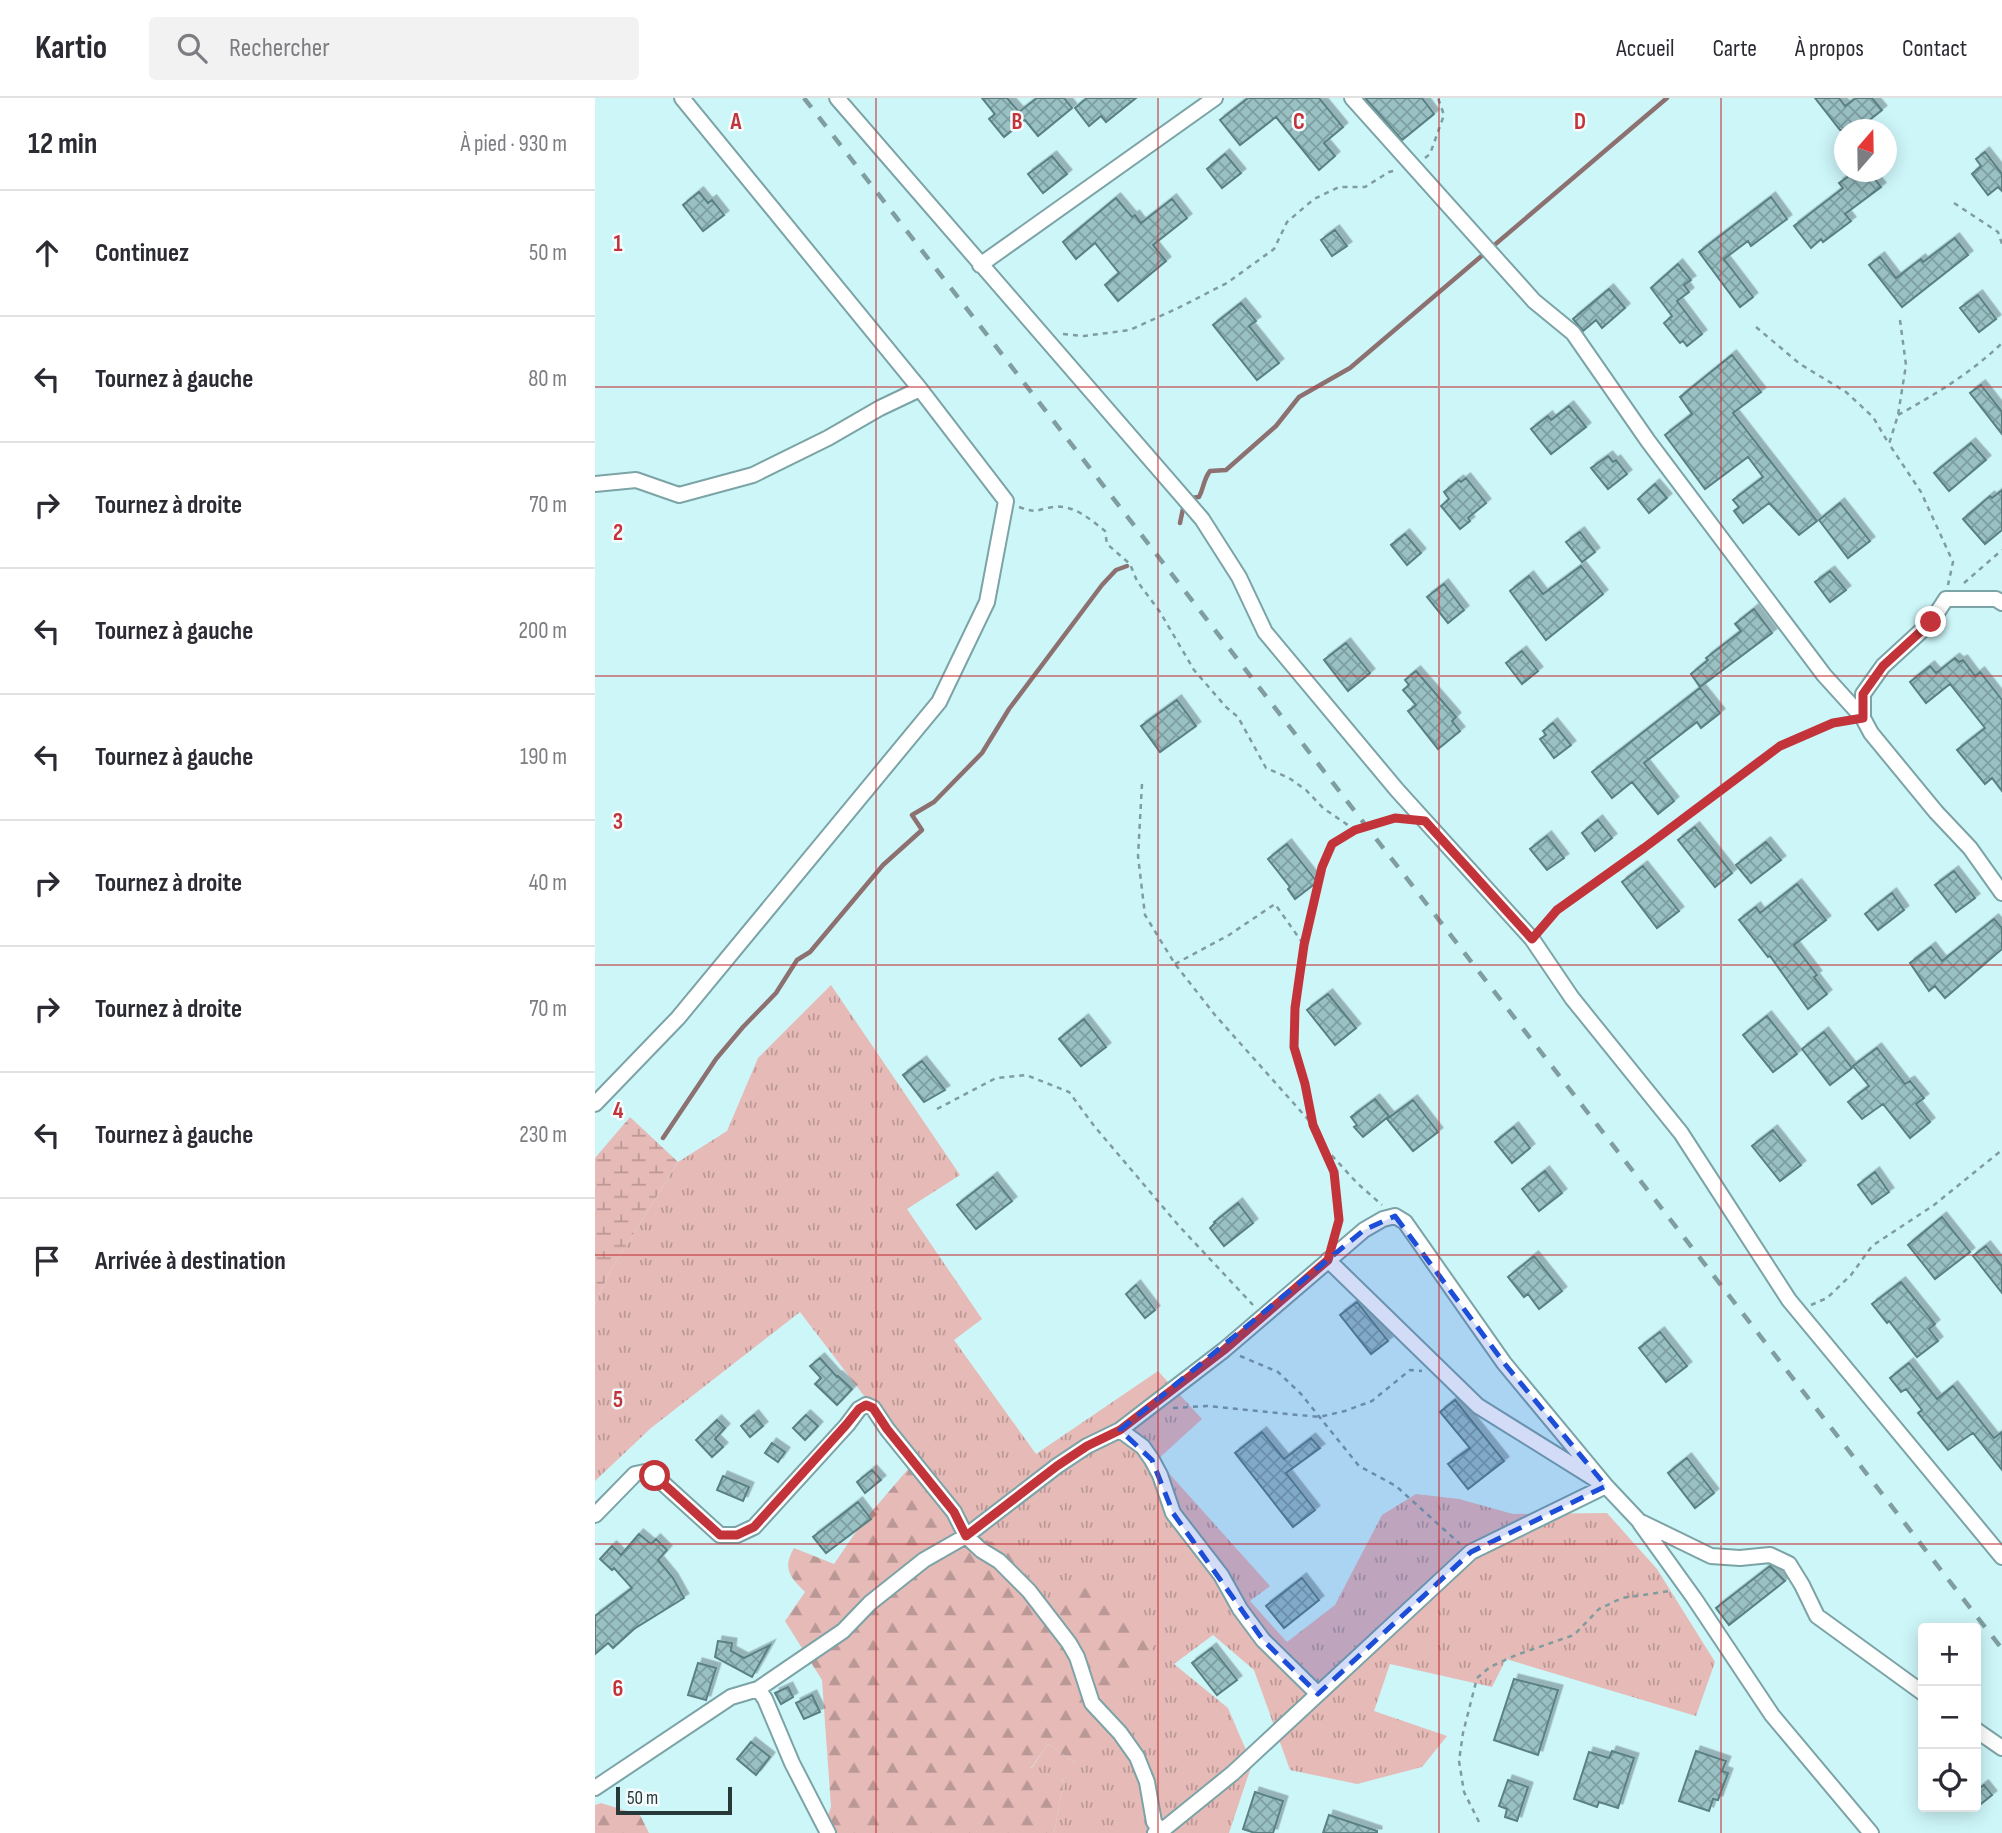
<!DOCTYPE html>
<html lang="fr">
<head>
<meta charset="utf-8">
<style>
	:root { --surface:#fff; --page:#f2f2f3; --text:#2b2b33; --muted:#7c7c81; --line:#e1e1e2 }
	body { margin:0; font-family:"Sofia Sans Condensed",sans-serif; background:var(--page); color:var(--text) }
	.controls { position:absolute; right:21px; bottom:21px; display:grid; overflow:hidden; border-radius:7px; box-shadow:0 4px 18px #0003 }
	.controls button { width:63px; height:63px; display:grid; place-items:center; padding:0; border:0; border-bottom:2px solid var(--line); background:var(--surface); color:var(--text); font:35px sans-serif }
	.compass { position:absolute; left:1239px; top:21px; width:63px; height:63px; border-radius:50%; background:var(--surface); box-shadow:0 4px 18px #0003; rotate:20deg }
	.scale { position:absolute; left:21px; bottom:18px; width:116px; box-sizing:border-box; padding-left:7px; border:4px solid #283839; border-top:0; font-size:19px; line-height:24px; white-space:nowrap; color:#283839; -webkit-text-stroke:5px #f4fcfd; paint-order:stroke }
	.stop { position:absolute; width:21px; height:21px; margin:-16px; border:5px solid #c3343a; border-radius:50%; background:#fff }
	.stop.end { background:#c3343a; border-color:#fff; box-shadow:0 2px 7px #0008 }
	.list { margin:0; padding:0; list-style:none }
	h2 { display:flex; justify-content:space-between; align-items:center; height:91px; margin:0; padding:0 28px; font-size:30px }
	h2 small { font-size:23px; font-weight:400; color:var(--muted) }
	.list li { display:grid; grid-template-columns:46px 1fr auto; gap:21px; align-items:center; box-sizing:border-box; height:126px; padding:0 28px; border-top:2px solid var(--line) }
	.list b { display:block; font-size:26px; white-space:nowrap }
	.list em { font-size:23px; font-style:normal; color:var(--muted) }
	.icon { flex:none; width:38px; height:38px; fill:none; stroke:currentColor; stroke-width:2; stroke-linecap:round; stroke-linejoin:round }
	.map { position:relative; flex:none; width:1407px; height:1735px; overflow:hidden }
	header { display:flex; align-items:center; gap:42px; box-sizing:border-box; height:98px; padding:0 35px; background:var(--surface); border-bottom:2px solid var(--line) }
	header strong { font-size:33px }
	nav { display:flex; gap:38px; margin-inline-start:auto; font-size:24px }
	.search { width:490px; height:63px; background:var(--page); display:flex; align-items:center; gap:18px; box-sizing:border-box; padding:0 24px; border-radius:7px; color:var(--muted); font-size:26px }
	main { display:flex }
	aside { flex:1; background:var(--surface) }
	.map>svg:first-child { display:block }
	.grass { fill:url(#grass-tufts) }
	.forest { fill:url(#forest-firs) }
	.wetland { fill:url(#wetland-marsh) }
	.lines { fill:none; stroke-linecap:round; stroke-linejoin:round }
	.stream { stroke:#8d7170; stroke-width:4.5 }
	.building { fill:url(#building-cross-hatch); stroke:#5a8083; stroke-width:2; filter:url(#shadow) }
	.minor-casing { stroke:#7ca3a6; stroke-width:18 }
	.path { stroke:#7f9c9e; stroke-width:2.5; stroke-dasharray:5 5; stroke-linecap:butt }
	.minor { stroke:#fff; stroke-width:14 }
	.rail { stroke:#809d9f; stroke-width:4.5; stroke-dasharray:12 12; stroke-linecap:butt }
	.route { stroke:#c3343a; stroke-width:9 }
	.marked { fill:#1d4ed8; fill-opacity:0.2; stroke:#1d4ed8; stroke-width:5; stroke-dasharray:14 9; stroke-linejoin:round }
	.grid { fill:none; stroke:#c3343a; stroke-width:2; stroke-opacity:0.55 }
	.grid-label { font-size:23px; text-anchor:middle; font-weight:bold; fill:#c3343a; stroke:#f4fcfd; stroke-width:5; stroke-linejoin:round; paint-order:stroke }
</style>
</head>
<body>
<header>
<strong>Kartio</strong>
<div class="search"><svg class="icon" aria-label="search" viewBox="0 0 24 24"><circle cx="10" cy="10" r="6"/><path d="M15 15l6 6"/></svg>Rechercher</div>
<nav><a>Accueil</a><a>Carte</a><a>À propos</a><a>Contact</a></nav>
</header>
<main>
<aside>
<h2>12 min<small>À pied · 930 m</small></h2>
<ul class="list">
<li><svg class="icon" aria-label="ahead" viewBox="0 0 24 24"><path d="M12 20V5M6 11l6-6 6 6"/></svg><div><b>Continuez</b></div><em>50 m</em></li>
<li><svg class="icon" aria-label="left" viewBox="0 0 24 24"><path d="M17 20v-9H6M10 6l-5 5 5 5"/></svg><div><b>Tournez à gauche</b></div><em>80 m</em></li>
<li><svg class="icon" aria-label="right" viewBox="0 0 24 24"><path d="M7 20v-9h11M14 6l5 5-5 5"/></svg><div><b>Tournez à droite</b></div><em>70 m</em></li>
<li><svg class="icon" aria-label="left" viewBox="0 0 24 24"><path d="M17 20v-9H6M10 6l-5 5 5 5"/></svg><div><b>Tournez à gauche</b></div><em>200 m</em></li>
<li><svg class="icon" aria-label="left" viewBox="0 0 24 24"><path d="M17 20v-9H6M10 6l-5 5 5 5"/></svg><div><b>Tournez à gauche</b></div><em>190 m</em></li>
<li><svg class="icon" aria-label="right" viewBox="0 0 24 24"><path d="M7 20v-9h11M14 6l5 5-5 5"/></svg><div><b>Tournez à droite</b></div><em>40 m</em></li>
<li><svg class="icon" aria-label="right" viewBox="0 0 24 24"><path d="M7 20v-9h11M14 6l5 5-5 5"/></svg><div><b>Tournez à droite</b></div><em>70 m</em></li>
<li><svg class="icon" aria-label="left" viewBox="0 0 24 24"><path d="M17 20v-9H6M10 6l-5 5 5 5"/></svg><div><b>Tournez à gauche</b></div><em>230 m</em></li>
<li><svg class="icon" aria-label="arrive" viewBox="0 0 24 24"><path d="M6 21V4h12l-3 4 3 4H6"/></svg><div><b>Arrivée à destination</b></div></li>
</ul>
</aside>
<div class="map">
<svg width="1407" height="1735" viewBox="0 0 1407 1735">
	<defs>
		<pattern id="grass-tufts" width="24" height="20" patternUnits="userSpaceOnUse" patternTransform="scale(1.75)"><rect width="24" height="20" fill="#e6bab7"/><path d="M3 7l-1-3M5 7V3M7 7l1-3M15 17l-1-3M17 17v-4M19 17l1-3" fill="none" stroke="#ba9896"/></pattern>
		<pattern id="forest-firs" width="22" height="20" patternUnits="userSpaceOnUse" patternTransform="scale(1.75)"><rect width="22" height="20" fill="#e6bab7"/><path d="M5 1l3.5 6h-7zM16 11l3.5 6h-7z" fill="#ba9896"/></pattern>
		<pattern id="wetland-marsh" width="20" height="14" patternUnits="userSpaceOnUse" patternTransform="scale(1.75)"><rect width="20" height="14" fill="#e6bab7"/><path d="M1 5h8M5 5V1M11 12h8M15 12V8" fill="none" stroke="#ba9896"/></pattern>
		<pattern id="building-cross-hatch" width="8" height="8" patternUnits="userSpaceOnUse" patternTransform="scale(1.75)"><rect width="8" height="8" fill="#99c1c4"/><path d="M0 0l8 8M0 8l8-8" fill="none" stroke="#7d9ea0"/></pattern>
		<filter id="shadow"><feDropShadow dx="4.5" dy="-4.5" stdDeviation="0" flood-color="#0004"/></filter>
	</defs>
	<rect width="100%" height="100%" fill="#cdf6f9"/>
	<path class="grass" d="M236 887 365 1077 312 1111 387 1221 359 1242 441 1356 563 1273 607 1321 562 1362 675 1488 655 1503 692 1544 740 1507 787 1417 821 1396 864 1401 918 1416 1012 1415 1062 1471 1120 1564 1101 1618 911 1561 897 1589 795 1566 779 1613 852 1638 827 1669 762 1686 695 1672 659 1572 618 1537 579 1566 633 1610 657 1666 634 1735H459L469 1682 436 1671 453 1646 481 1665 458 1516 380 1443 205 1214 56 1330 0 1383V1206L14 1175 83 1064 132 1033 163 960Z"/>
	<path class="forest" d="M320 1363 380 1442 409 1445 458 1515 496 1483 565 1539 481 1665 453 1646 436 1670 469 1682 459 1735H226L236 1709 227 1582 190 1523 210 1494C195 1479 187 1471 199 1450L239 1466 267 1425Z
		M6 1705 45 1717 54 1735H0V1707Z"/>
	<path class="wetland" d="M35 1019 83 1064 14 1175 0 1206V1060Z"/>
	<g class="lines">
		<path class="stream" d="M595 400 604 399C609 390 608 382 615 373L631 372 681 328 704 299 755 270 1072 0
			M585 425 589 406
			M68 1040 121 961 148 929 181 895 202 862 215 854 288 767 327 732 317 717 339 704 387 655 414 611 507 487 521 472 532 468"/>
	</g>
	<path class="building" d="M387 0H412L424 14 442 0H469L477 10 443 38 430 22 409 39 394 21 400 16Z
		M492 0H541L511 24 506 18 494 28 480 10Z
		M653 0H724L748 29 729 45 740 58 724 72 681 19 645 47 625 22Z
		M770 0H827L839 16 807 42Z
		M1220 0H1244L1250 8 1261 0H1277L1287 12 1262 32H1245Z
		M1390 54 1407 76V93L1403 89 1393 97 1377 76 1386 68 1381 61Z
		M630 56 646 75 627 90 612 71Z
		M457 58 472 76 448 95 433 76Z
		M1260 74H1274L1286 89 1250 116 1256 123 1228 144 1226 141 1216 150 1199 128 1248 90 1244 85Z
		M104 94 113 105 117 102 129 117 108 133 88 107Z
		M1176 99 1192 121 1156 148 1153 143 1129 161 1158 199 1145 209 1104 154Z
		M521 100 537 119 540 117 546 125 577 101 592 120 558 147 571 163 523 203 510 187 524 175 500 145 481 161 468 144Z
		M740 132 752 148 737 158 726 142Z
		M1360 140 1373 157 1307 209 1274 167 1285 159 1301 180 1326 161 1328 164Z
		M1083 166 1096 182 1089 187 1094 194 1082 203 1107 236 1092 248 1088 243 1085 245 1069 225 1077 218 1056 190Z
		M1014 191 1030 210 1007 230 1001 222 988 233 978 221Z
		M1383 197 1401 221 1384 234 1365 210Z
		M646 205 661 223 654 228 684 265 662 282 618 227Z
		M1137 257 1166 294 1138 315 1222 423 1204 437 1174 405 1148 425 1139 413 1144 409 1138 402 1168 379 1153 359 1110 391 1070 337 1097 316 1085 299Z
		M1386 287 1407 314V336L1375 295Z
		M974 308 991 329 956 356 936 331 953 318 956 322Z
		M1376 345 1391 362 1354 393 1339 375Z
		M1013 358 1018 364 1021 362 1032 376 1013 391 996 370Z
		M871 380 891 405 873 420 875 423 865 431 846 408 854 401 849 394 864 382 866 384Z
		M1060 386 1072 400 1054 415 1043 401Z
		M1407 392V432L1390 446 1368 421 1395 398 1397 400Z
		M1245 405 1275 443 1253 460 1224 422Z
		M985 434 1000 454 987 464 971 444Z
		M810 436 826 455 812 467 796 447Z
		M986 468 1008 496 951 542 915 493 934 478 948 496Z
		M1235 473 1251 492 1235 504 1220 484Z
		M849 486 869 512 853 525 832 499Z
		M1159 511 1177 535 1105 589 1096 576 1113 562 1111 560 1146 533 1140 526Z
		M751 545 775 575 753 593 729 562Z
		M927 553 943 573 927 586 911 565Z
		M1360 560 1364 564 1368 562 1380 578 1385 574 1407 602V693L1397 680 1390 686 1362 652 1390 630 1355 586 1331 605 1315 584 1335 568 1341 575Z
		M821 573 861 619 857 623 865 633 843 651 813 613 821 607 808 592 814 587 810 582Z
		M1105 590 1125 615 1106 630 1102 624 1049 665 1079 703 1063 716 1037 684 1017 700 997 674Z
		M582 602 601 628 565 654 546 628Z
		M958 625 976 647 959 660 945 641 951 637 948 633Z
		M1003 722 1017 740 1000 753 987 735Z
		M1100 729 1137 775 1120 789 1083 742Z
		M952 738 969 760 952 772 935 751Z
		M1171 744 1186 762 1156 785 1141 767Z
		M692 746 722 784 700 801 693 791 695 789 673 761Z
		M1048 768 1084 813 1062 830 1027 784Z
		M1359 773 1380 800 1361 814 1340 787Z
		M1202 786 1231 822 1199 847 1222 877 1219 879 1232 896 1213 911 1175 858 1173 859 1144 822 1161 809 1165 815Z
		M1297 795 1309 812 1283 832 1270 816Z
		M1399 821 1407 830V851L1350 900 1340 888 1334 893 1315 865 1336 849 1347 863Z
		M733 896 761 930 740 947 712 912Z
		M1172 918 1202 956 1178 974 1148 937Z
		M489 921 511 949 486 968 464 941Z
		M1229 934 1257 970 1235 987 1207 951Z
		M1282 950 1310 986 1315 983 1329 1000 1321 1006 1335 1024 1315 1040 1288 1006 1267 1021 1253 1004 1274 988 1258 968Z
		M327 963 350 992 329 1004 308 977Z
		M780 1001 794 1018 768 1039 759 1029 762 1027 756 1019Z
		M818 1002 843 1034 818 1053 792 1021Z
		M919 1029 935 1050 917 1065 900 1044Z
		M1178 1032 1206 1067 1185 1083 1157 1048Z
		M950 1073 967 1095 944 1113 927 1091Z
		M1280 1074 1294 1094 1277 1106 1263 1087Z
		M398 1079 417 1103 381 1131 362 1107Z
		M643 1105 658 1125 629 1148 615 1130 620 1125 619 1124Z
		M1347 1119 1375 1154 1340 1181 1313 1147Z
		M1391 1148 1407 1168V1195L1378 1158Z
		M939 1158 967 1193 944 1211 933 1196 929 1199 913 1179Z
		M1306 1184 1340 1226 1334 1231 1343 1243 1322 1259 1294 1223 1292 1225 1277 1206Z
		M541 1187 560 1212 550 1220 531 1196Z
		M762 1204 793 1243 776 1256 745 1217Z
		M1065 1234 1092 1268 1071 1284 1044 1250Z
		M225 1260 242 1279 243 1278 257 1291 242 1307 220 1286 226 1280 215 1268Z
		M1314 1265 1342 1301 1358 1288 1399 1340 1407 1334V1372L1378 1335 1353 1352 1323 1315 1327 1312 1311 1291 1306 1294 1295 1280Z
		M860 1302 909 1363 873 1391 853 1366 875 1350 845 1314Z
		M159 1317 168 1328 155 1339 146 1328Z
		M211 1317 223 1328 210 1342 198 1330Z
		M122 1322 130 1330 120 1341 128 1349 117 1359 101 1342Z
		M667 1334 689 1361 716 1340 725 1350 691 1375 720 1412 698 1429 640 1355Z
		M177 1345 190 1354 183 1364 170 1355Z
		M1092 1360 1119 1395 1100 1410 1073 1375Z
		M277 1372 286 1382 270 1395 262 1384Z
		M128 1378 154 1389 148 1403 122 1392Z
		M263 1404 276 1421 231 1455 218 1439Z
		M44 1436 56 1446 61 1441 72 1452 63 1462 78 1480 89 1500 39 1531 18 1550 13 1545 0 1556V1518L37 1490 19 1470 17 1472 5 1461 17 1448 26 1457Z
		M1175 1468 1190 1483 1134 1527 1121 1510Z
		M707 1480 724 1502 689 1530 671 1508Z
		M123 1543 137 1545 136 1553 149 1560 175 1547 157 1579 120 1559Z
		M617 1550 642 1582 622 1597 597 1565Z
		M103 1565 121 1570 111 1602 93 1597Z
		M919 1581 963 1592 943 1657 899 1642Z
		M193 1589 198 1599 186 1606 180 1595Z
		M217 1597 225 1614 209 1621 201 1605Z
		M156 1644 175 1659 161 1677 142 1661Z
		M1017 1653 1039 1660 1023 1710 1004 1704 1002 1709 979 1701 994 1654 1014 1660Z
		M1101 1653 1131 1663 1127 1673 1133 1675 1123 1702 1118 1701 1114 1713 1084 1703Z
		M913 1682 933 1689 922 1723 910 1719 912 1711 904 1708Z
		M1389 1687 1397 1697 1381 1710V1693Z
		M660 1694 688 1703 678 1735H660L648 1731Z
		M734 1717 782 1733V1735H728Z"/>
	<g class="lines">
		<defs>
			<path id="minor" d="M242 0 607 421 644 479 670 534 802 692 937 841 977 900 1086 1035 1194 1202 1407 1459
				M757 0 939 203 978 235 1053 343 1229 577 1268 620 1276 635 1341 714 1375 750 1407 795
				M385 167 620 0
				M0 386 41 382 84 397 158 377 233 340 285 310 325 291
				M1268 620V596L1288 568 1336 524 1351 501H1401L1407 505
				M0 1006 83 920 344 604 392 504 411 403 325 291 87 0
				M733 1162 883 1308 1000 1381
				M525 1332 548 1349 557 1362 565 1377 578 1415 626 1477 645 1511 668 1542 723 1596
				M0 1417 40 1376 50 1374 60 1378 125 1437H142L159 1429 252 1327 264 1311 271 1307 278 1310 292 1331 359 1414 371 1438 386 1452 404 1463 434 1493 474 1545 482 1559 497 1605 525 1635 542 1659 552 1684 559 1724 565 1732 560 1735
				M1045 1425 1099 1500 1177 1617 1276 1735
				M163 1591 170 1601 197 1665 233 1735
				M1381 1632 1407 1650
				M0 1690 136 1599 163 1591 248 1533 275 1505 329 1462 371 1438 462 1368 492 1348 525 1332 629 1252 769 1132 788 1121 800 1118 810 1124 909 1265 1011 1388 1044 1423 1116 1458 1145 1460 1175 1457 1194 1466 1207 1487 1222 1518 1328 1595
				M564 1735 638 1675 876 1454 1011 1388"/>
		</defs>
		<use href="#minor" class="minor-casing"/>
		<path class="path" d="M830 60 835 56 849 17 843 0
			M1359 105 1403 134 1407 146
			M1305 222 1311 267 1303 317 1294 346 1326 394 1358 464 1353 487
			M1161 229 1205 266 1251 294 1278 319 1294 346
			M468 236 489 238 535 232 583 210 632 185 679 151 692 124 719 101 744 89H770L794 74 802 72
			M1303 317C1341 296 1376 275 1407 245
			M424 409C445 416 438 412 458 409 478 406 495 421 510 433L512 446 535 466 542 483 565 514 599 572 631 609 643 619 671 670 694 680 711 692 728 710 760 732
			M1369 485 1407 452
			M547 686 543 758 550 817 580 866 620 917 718 1027 739 1074 744 1122 740 1136
			M947 830C974 796 1014 776 1048 751 1105 710 1182 634 1251 623
			M580 866 634 837 680 806 709 847
			M342 1011 401 980 431 977 474 994 500 1029 584 1128 658 1207
			M718 1024 710 986 699 949 700 910 709 847 727 769 737 746 760 732 800 720 807 721
			M730 1050 762 1085 787 1107
			M1216 1207 1232 1200 1256 1177 1277 1148 1339 1107 1407 1052
			M645 1258 683 1274 706 1296 764 1368 801 1388 865 1446
			M578 1310 612 1308 724 1319 750 1313 777 1303 815 1272 827 1273
			M884 1724 869 1694 864 1663 868 1635 882 1580 895 1569 921 1557 979 1537 1004 1511 1027 1500 1075 1493"/>
		<use href="#minor" class="minor"/>
		<path class="rail" d="M209 0 1407 1551"/>
	</g>
	<g class="lines">
		<path class="route" d="M60 1378 125 1437H142L159 1429 251 1327 264 1311 271 1307 278 1310 292 1331 359 1414 371 1438 462 1368 492 1348 525 1332 629 1252 733 1162 744 1122 739 1074 718 1027 710 986 699 949 700 910 709 847 727 769 737 746 760 732 800 720 830 723 937 841 962 812 1049 750 1185 648 1238 625 1268 620V596L1288 568 1336 524"/>
	</g>
	<path class="marked" d="M800 1118 909 1265 1011 1388 876 1454 723 1596 668 1542 578 1415 557 1362 525 1332 769 1132Z"/>
	<path class="grid" d="M281 0V1735M563 0V1735M844 0V1735M1126 0V1735M0 289H1407M0 578H1407M0 867H1407M0 1157H1407M0 1446H1407"/>
	<g class="grid-label">
		<text x="141" y="31">A</text>
		<text x="422" y="31">B</text>
		<text x="704" y="31">C</text>
		<text x="985" y="31">D</text>
		<text x="23" y="153">1</text>
		<text x="23" y="442">2</text>
		<text x="23" y="731">3</text>
		<text x="23" y="1020">4</text>
		<text x="23" y="1309">5</text>
		<text x="23" y="1598">6</text>
	</g>
</svg>
<div class="controls">
<button>+</button>
<button>−</button>
<button><svg class="icon" aria-label="locate" viewBox="0 0 24 24"><circle cx="12" cy="12" r="6"/><path d="M12 2v4M12 18v4M2 12h4M18 12h4"/></svg></button>
</div>
<svg class="compass" viewBox="-18 -18 36 36"><path d="M0-13l5 13h-10z" fill="#e53935"/><path d="M0 13l5-13h-10z" fill="#7c7c81"/></svg>
<div class="scale">50 m</div>
<div class="stop" style="left:60px;top:1378px"></div>
<div class="stop end" style="left:1336px;top:524px"></div>
</div>
</main>
</body>
</html>
